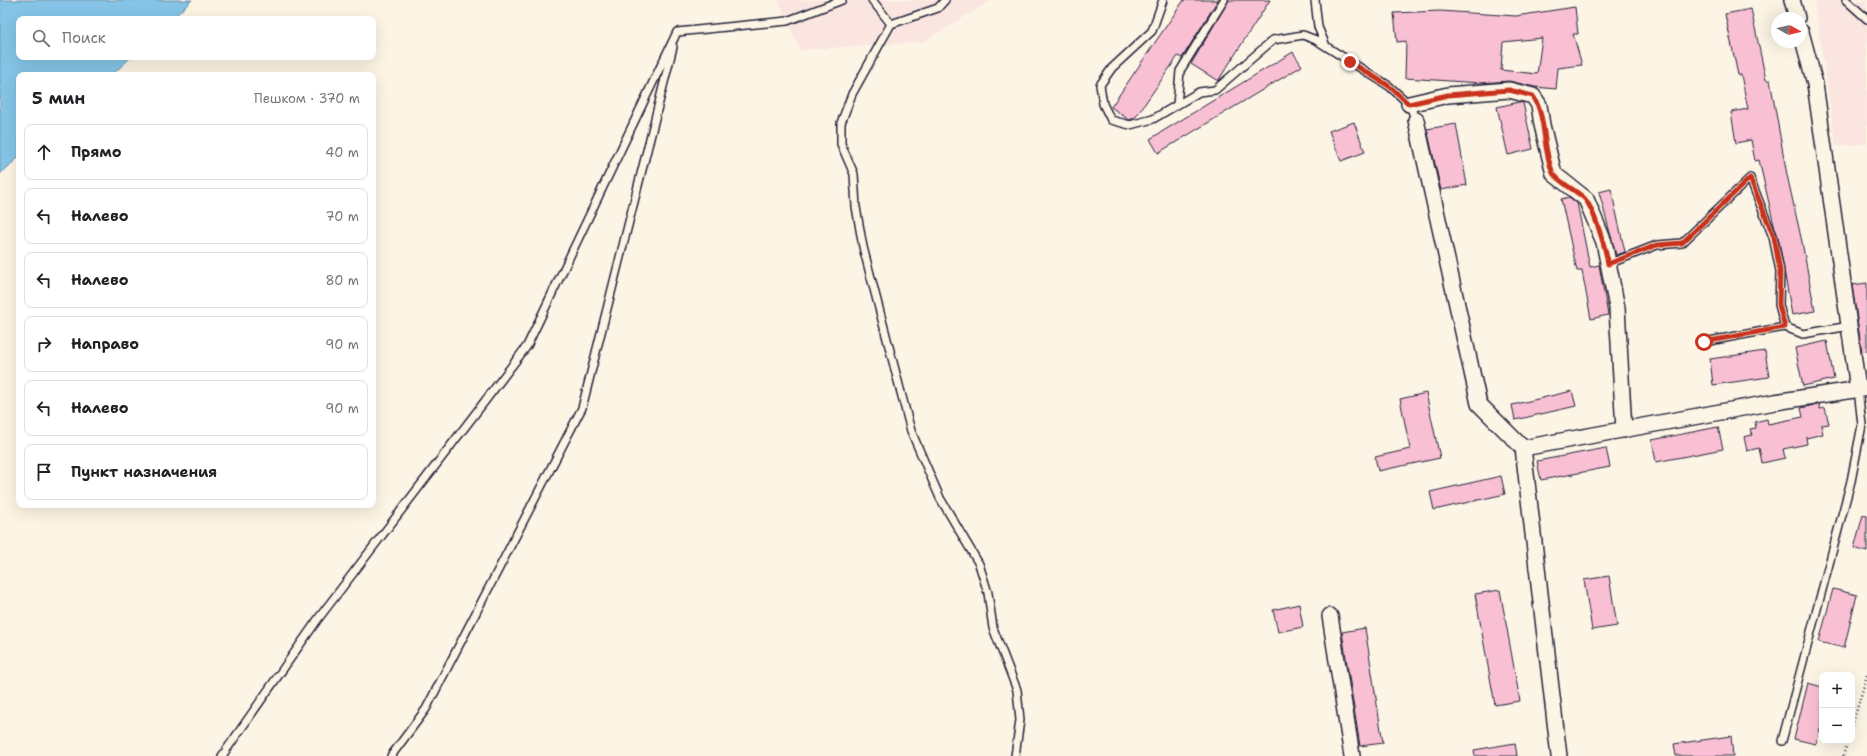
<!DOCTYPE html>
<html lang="ru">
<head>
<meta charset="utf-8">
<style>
	:root { --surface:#fff; --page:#f2f2f2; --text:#202124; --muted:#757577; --line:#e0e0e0 }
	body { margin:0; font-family:"Shantell Sans",sans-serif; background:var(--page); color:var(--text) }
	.controls { position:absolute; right:12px; bottom:12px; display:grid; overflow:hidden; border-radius:8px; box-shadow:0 4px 16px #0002 }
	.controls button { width:36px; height:36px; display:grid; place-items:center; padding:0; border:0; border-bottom:1px solid var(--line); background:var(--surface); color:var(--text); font:20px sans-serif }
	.compass { position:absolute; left:1771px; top:12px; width:36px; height:36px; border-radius:50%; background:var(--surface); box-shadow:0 4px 16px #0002; rotate:98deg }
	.stop { position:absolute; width:12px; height:12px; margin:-9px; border:3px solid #c8321e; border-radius:50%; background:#fff }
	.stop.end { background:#c8321e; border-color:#fff; box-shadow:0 1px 4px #0008 }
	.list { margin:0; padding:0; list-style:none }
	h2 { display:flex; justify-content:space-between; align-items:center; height:52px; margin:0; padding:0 16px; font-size:17px }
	h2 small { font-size:13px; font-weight:400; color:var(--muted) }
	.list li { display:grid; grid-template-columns:26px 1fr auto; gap:12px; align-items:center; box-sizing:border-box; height:56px; margin:0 8px 8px; padding:0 8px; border:1px solid var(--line); border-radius:8px }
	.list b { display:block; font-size:15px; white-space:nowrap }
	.list em { font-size:13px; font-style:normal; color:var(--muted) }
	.icon { flex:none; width:22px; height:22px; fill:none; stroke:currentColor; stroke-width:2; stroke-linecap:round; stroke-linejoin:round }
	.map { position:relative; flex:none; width:1867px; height:756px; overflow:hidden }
	.search { position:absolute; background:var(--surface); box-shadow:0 4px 16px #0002; left:16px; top:16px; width:360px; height:44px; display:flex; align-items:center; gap:10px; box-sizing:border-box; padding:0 14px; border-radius:8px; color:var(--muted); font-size:15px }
	.panel { position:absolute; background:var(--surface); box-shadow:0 4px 16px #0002; left:16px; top:72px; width:360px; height:436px; border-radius:8px }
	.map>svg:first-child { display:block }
	.built { fill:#fbe5e0 }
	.water { fill:#85c4e6; stroke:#5d83a2 }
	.building { fill:#f9c0d4; stroke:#22223b; fill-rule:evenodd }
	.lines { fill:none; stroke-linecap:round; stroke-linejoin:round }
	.service-casing { stroke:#22223b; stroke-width:10 }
	.minor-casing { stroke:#22223b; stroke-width:18 }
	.path { stroke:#22223b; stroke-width:2.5; stroke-dasharray:1 3; stroke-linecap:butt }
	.service { stroke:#fcf5e5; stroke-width:7 }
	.minor { stroke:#fcf5e5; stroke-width:15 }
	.route { stroke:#c8321e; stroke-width:5 }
</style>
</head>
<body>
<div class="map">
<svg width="1867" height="756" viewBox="0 0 1867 756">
	<rect width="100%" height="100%" fill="#fcf5e5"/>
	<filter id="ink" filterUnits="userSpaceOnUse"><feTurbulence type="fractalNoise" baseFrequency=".025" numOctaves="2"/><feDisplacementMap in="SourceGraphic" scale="8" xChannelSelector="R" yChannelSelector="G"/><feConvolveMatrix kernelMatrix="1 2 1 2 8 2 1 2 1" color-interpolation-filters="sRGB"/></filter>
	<g filter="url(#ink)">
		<path class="built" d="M778 0H992L923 42 800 50Z
			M1814 0H1867V144L1836 146Z"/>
		<path class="water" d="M0 0H192L172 19H19V57H131L112 75H19V157L0 174Z"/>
		<path class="building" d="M1184 0H1218L1182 58 1178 56 1135 118 1129 120 1111 107Z
			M1229 0H1270L1218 81 1191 64Z
			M1575 7 1578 34H1573L1582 65 1558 68 1556 89 1535 87 1509 81 1480 83 1405 78 1406 41 1397 42 1394 13 1440 11 1516 16ZM1542 38 1537 74 1501 70 1503 42Z
			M1751 9 1766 80H1770L1787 175 1802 242 1815 311 1792 315 1778 236 1774 225 1759 160 1755 161 1751 140 1736 143 1731 112 1748 109 1741 75H1738L1725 14Z
			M1293 52 1302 66 1158 153 1150 139Z
			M1519 102 1523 103 1533 149 1508 155 1497 107Z
			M1354 122 1365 152 1341 161 1329 131Z
			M1456 124 1467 185 1441 190 1427 129Z
			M1611 189 1625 252 1616 255 1599 192Z
			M1569 197 1577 203 1590 267 1599 265 1608 315 1591 319 1582 271H1577L1561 199Z
			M1867 283V351L1862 352 1852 285Z
			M1827 341 1834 379 1803 386 1795 348Z
			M1765 351 1769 377 1713 385 1710 359Z
			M1572 391 1576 406 1515 420 1512 405Z
			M1426 393 1440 458 1378 471 1375 457 1410 449 1400 399Z
			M1819 404 1820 409 1825 408 1829 424 1821 425 1823 434 1806 438 1807 444 1783 449 1785 458 1762 463 1759 448 1747 451 1744 437 1752 435 1750 429 1756 428 1755 422 1767 419 1768 424 1803 417 1801 408Z
			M1718 427 1723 449 1656 462 1652 440Z
			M1606 448 1610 467 1541 480 1537 461Z
			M1501 476 1505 494 1434 510 1430 492Z
			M1863 515 1867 516V552L1854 548Z
			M1609 576 1617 626 1592 630 1584 580Z
			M1833 589 1857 595 1844 648 1819 642Z
			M1500 590 1520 701 1495 705 1475 594Z
			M1299 604 1303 627 1278 632 1273 610Z
			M1365 628 1383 743 1360 746 1342 632Z
			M1808 683 1822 687V721L1816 744 1794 739Z
			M1731 736 1733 756H1676L1674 744Z
			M1515 743 1517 756H1475L1474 750Z"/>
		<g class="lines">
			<defs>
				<path id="service" d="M872 0 891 24 938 8 945 0
					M1163 0 1152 31 1112 68 1100 85 1103 104 1111 120 1130 125 1153 119 1199 92 1215 90 1273 40 1303 35 1316 40 1389 86 1409 104 1416 120
					M1315 0 1318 27 1326 46
					M1846 0 1867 19
					M891 24 852 94 841 123V144L854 174 856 207 863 247 911 431 940 498 979 564 988 593 993 628 1017 690 1020 720 1015 756
					M1177 105 1180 71 1224 0
					M1608 264 1657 245 1682 243 1750 178 1773 237 1780 271 1779 305 1785 327
					M1704 342 1785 327 1803 334 1850 326
					M1782 741 1851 481 1862 425 1858 389
					M222 756 318 619 527 346 677 32 787 21 842 0
					M391 756 426 709 582 408 673 47"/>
				<path id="minor" d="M1792 0 1797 18
					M1801 32 1815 84 1858 389
					M1409 104 1448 95 1509 90 1533 96 1539 105 1542 125 1554 174 1586 199 1604 242 1617 308 1624 430
					M1416 120 1479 404 1523 448 1559 756
					M1523 448 1775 402 1867 388
					M1330 616 1352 756"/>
			</defs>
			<use href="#service" class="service-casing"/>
			<use href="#minor" class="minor-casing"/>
			<path class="path" d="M1852 726 1867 675
				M1843 756 1848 741"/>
			<use href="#service" class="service"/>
			<use href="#minor" class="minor"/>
		</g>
	</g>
	<g class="lines" filter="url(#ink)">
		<path class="route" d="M1350 62 1389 86 1409 104 1448 95 1509 90 1533 96C1547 118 1542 149 1553 173 1557 181 1577 191 1584 198 1594 208 1606 250 1608 264L1657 245 1682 243 1750 178 1774 237 1780 271 1779 305 1785 327 1704 342"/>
	</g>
</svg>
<div class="controls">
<button>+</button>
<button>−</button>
</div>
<svg class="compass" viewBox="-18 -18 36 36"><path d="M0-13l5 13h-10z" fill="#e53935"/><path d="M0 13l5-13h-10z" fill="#757577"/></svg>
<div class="stop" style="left:1704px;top:342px"></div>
<div class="stop end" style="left:1350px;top:62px"></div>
<div class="search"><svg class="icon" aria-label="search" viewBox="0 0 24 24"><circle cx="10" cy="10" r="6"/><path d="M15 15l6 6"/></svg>Поиск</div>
<section class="panel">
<h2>5 мин<small>Пешком · 370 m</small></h2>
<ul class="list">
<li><svg class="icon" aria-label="ahead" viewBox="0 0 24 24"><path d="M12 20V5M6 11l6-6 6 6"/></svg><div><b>Прямо</b></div><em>40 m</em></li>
<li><svg class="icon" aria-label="left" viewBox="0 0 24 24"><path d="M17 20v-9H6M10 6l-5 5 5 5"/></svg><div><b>Налево</b></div><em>70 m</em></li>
<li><svg class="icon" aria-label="left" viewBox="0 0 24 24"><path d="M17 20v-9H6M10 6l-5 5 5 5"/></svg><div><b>Налево</b></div><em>80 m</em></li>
<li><svg class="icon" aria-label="right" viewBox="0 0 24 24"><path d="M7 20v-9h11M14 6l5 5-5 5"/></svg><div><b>Направо</b></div><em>90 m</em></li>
<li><svg class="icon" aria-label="left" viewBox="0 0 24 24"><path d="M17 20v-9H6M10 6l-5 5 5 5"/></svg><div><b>Налево</b></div><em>90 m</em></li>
<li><svg class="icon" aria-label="arrive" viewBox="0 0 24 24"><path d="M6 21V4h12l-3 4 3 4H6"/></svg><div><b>Пункт назначения</b></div></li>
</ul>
</section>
</div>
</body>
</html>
